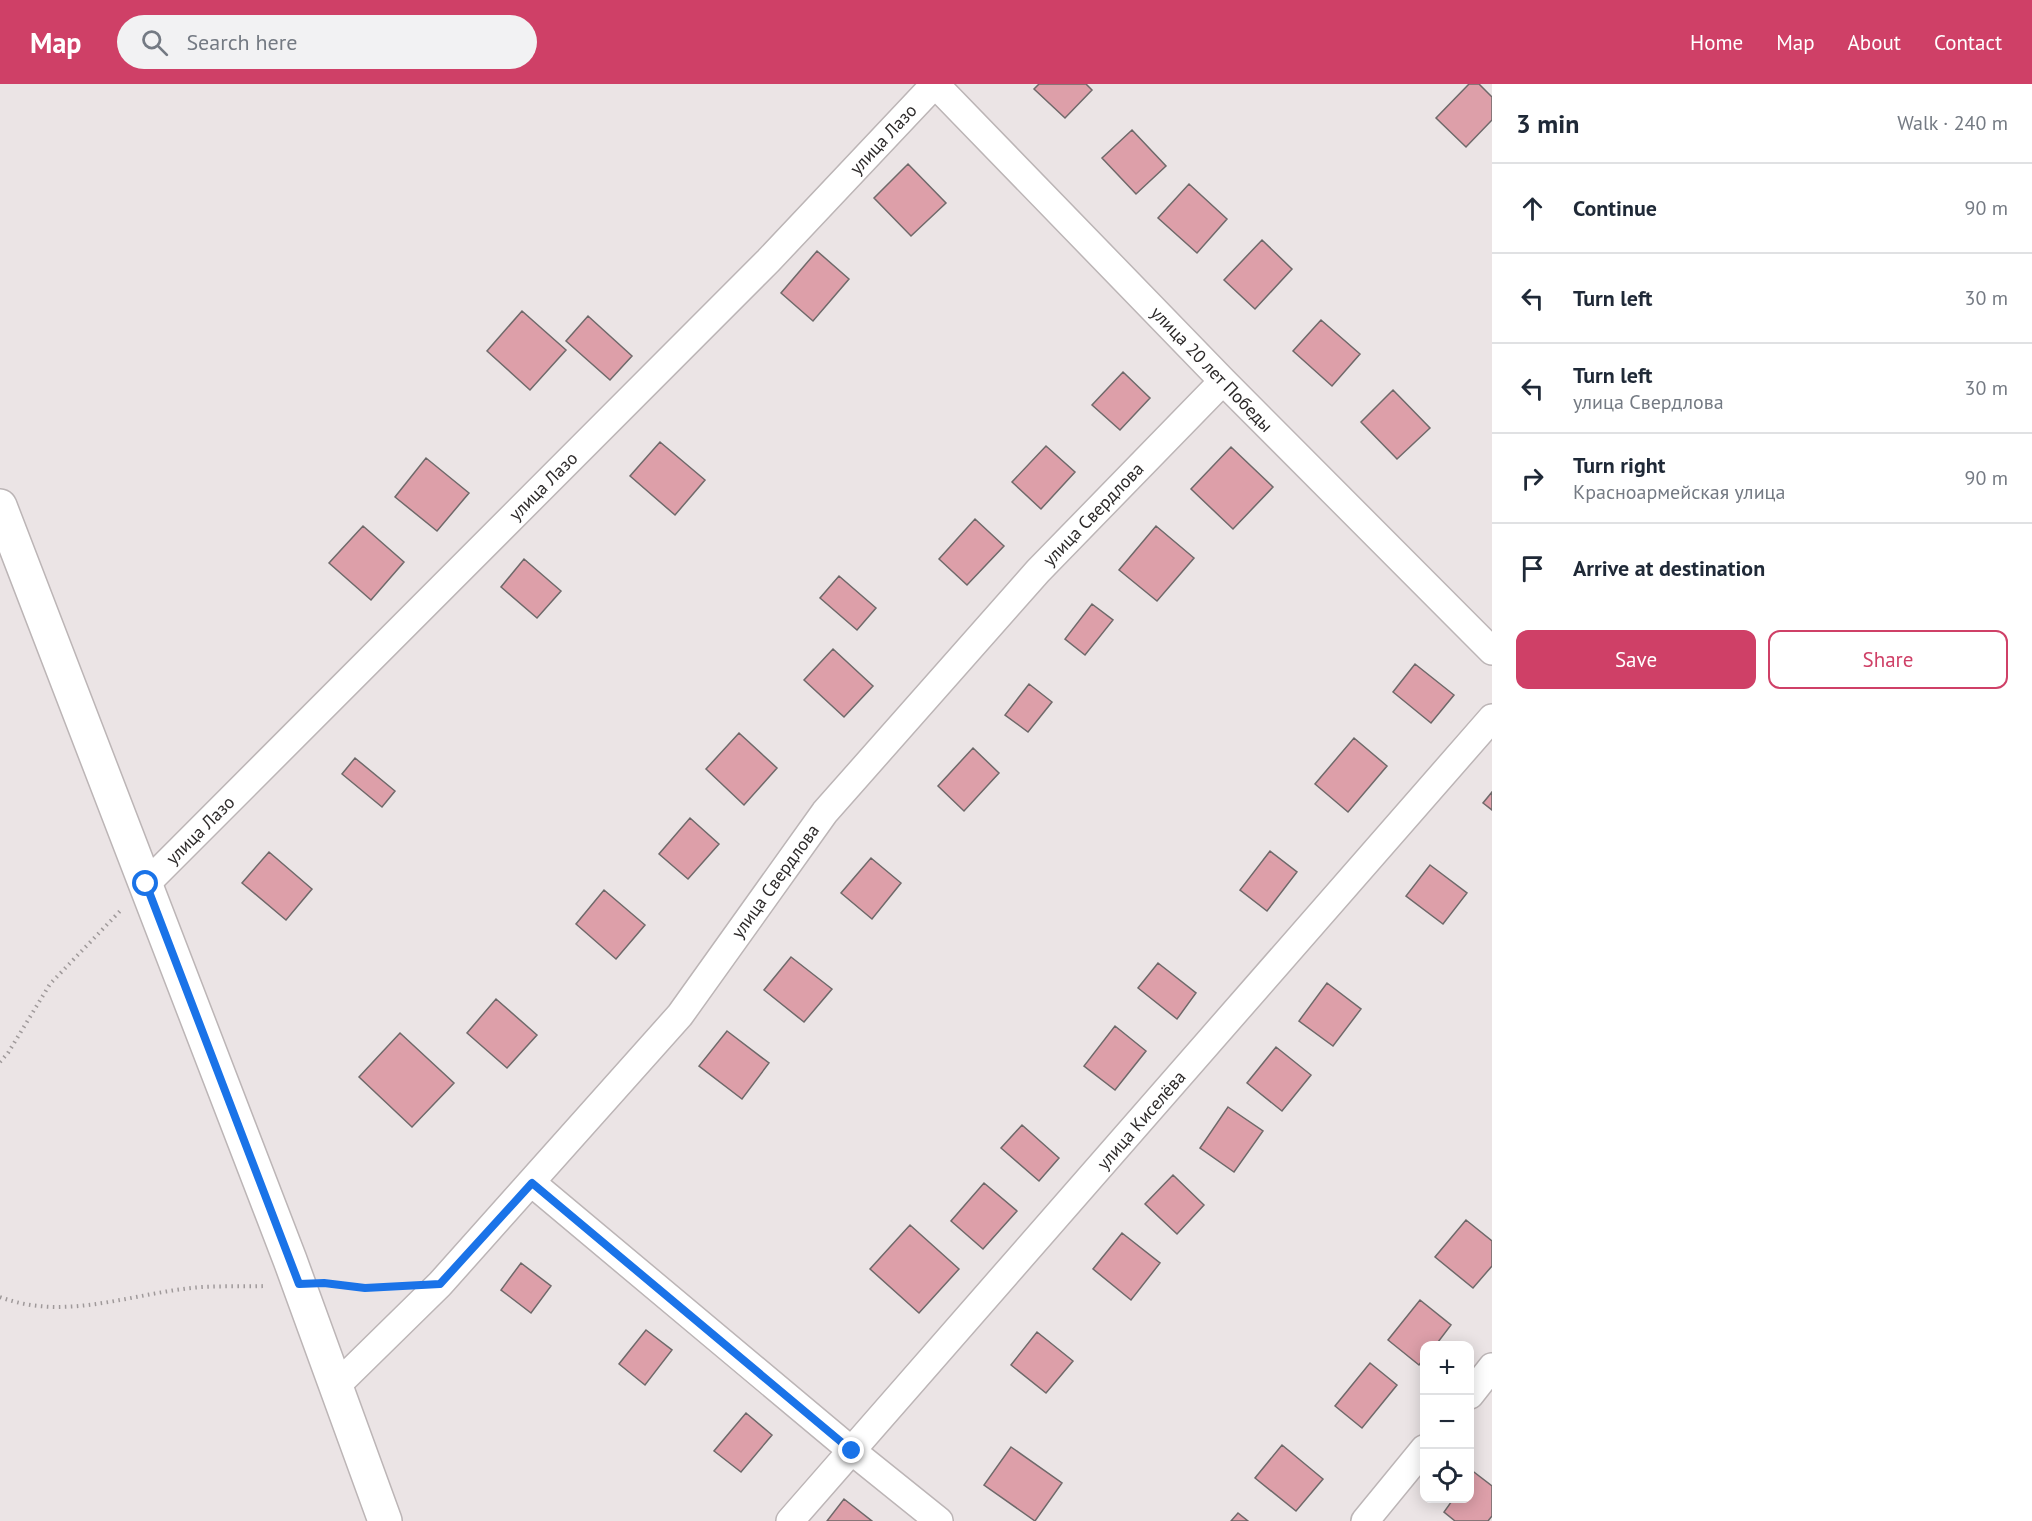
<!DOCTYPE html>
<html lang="en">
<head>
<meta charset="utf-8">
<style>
	:root { --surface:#fff; --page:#f2f2f3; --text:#1f2937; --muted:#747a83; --line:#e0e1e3; --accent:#cf4067 }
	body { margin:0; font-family:"PT Sans",sans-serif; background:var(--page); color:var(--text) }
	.controls { position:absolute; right:18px; bottom:18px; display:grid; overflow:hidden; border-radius:12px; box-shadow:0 3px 15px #0003 }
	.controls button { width:54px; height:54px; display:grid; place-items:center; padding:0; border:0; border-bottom:2px solid var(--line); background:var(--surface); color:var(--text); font:30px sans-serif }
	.stop { position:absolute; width:18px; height:18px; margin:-14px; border:4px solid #1a73e8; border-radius:50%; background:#fff }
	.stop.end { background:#1a73e8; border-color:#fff; box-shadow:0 2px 6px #0008 }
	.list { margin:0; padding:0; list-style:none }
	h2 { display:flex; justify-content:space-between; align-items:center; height:78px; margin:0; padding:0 24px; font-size:26px }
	h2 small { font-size:20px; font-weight:400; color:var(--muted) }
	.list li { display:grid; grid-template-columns:39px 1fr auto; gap:18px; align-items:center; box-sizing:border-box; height:90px; padding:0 24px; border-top:2px solid var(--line) }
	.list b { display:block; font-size:22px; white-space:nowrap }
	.list p { margin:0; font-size:20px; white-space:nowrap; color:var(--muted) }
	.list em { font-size:20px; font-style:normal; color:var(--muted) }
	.actions { display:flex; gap:12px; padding:18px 24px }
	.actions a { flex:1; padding:14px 0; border:2px solid var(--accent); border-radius:12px; text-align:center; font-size:21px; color:var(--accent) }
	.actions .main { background:var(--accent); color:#fff }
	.icon { flex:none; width:33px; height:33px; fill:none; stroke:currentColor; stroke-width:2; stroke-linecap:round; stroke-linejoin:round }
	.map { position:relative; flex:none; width:1492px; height:1437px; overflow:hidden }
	header { display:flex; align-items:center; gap:36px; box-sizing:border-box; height:84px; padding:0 30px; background:var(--accent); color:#fff }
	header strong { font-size:28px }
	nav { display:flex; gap:33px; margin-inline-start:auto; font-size:21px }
	.search { width:420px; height:54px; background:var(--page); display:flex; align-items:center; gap:15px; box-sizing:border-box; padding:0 21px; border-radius:33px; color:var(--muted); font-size:22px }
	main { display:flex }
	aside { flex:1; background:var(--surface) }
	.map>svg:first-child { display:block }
	.building { fill:#dd9fa9; stroke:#6f696a; stroke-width:1.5 }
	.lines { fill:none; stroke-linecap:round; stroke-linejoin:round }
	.minor-casing { stroke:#bcb5b6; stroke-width:30 }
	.tertiary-casing { stroke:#bcb5b6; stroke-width:36 }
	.path { stroke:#9f999a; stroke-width:4; stroke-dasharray:1.5 4.5; stroke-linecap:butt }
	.minor { stroke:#fff; stroke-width:27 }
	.tertiary { stroke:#fff; stroke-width:33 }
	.route { stroke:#1a73e8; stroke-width:8 }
	.labels { text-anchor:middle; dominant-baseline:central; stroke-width:4.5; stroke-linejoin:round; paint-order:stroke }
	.street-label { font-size:18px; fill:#2d2a2a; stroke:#fff }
</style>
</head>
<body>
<header>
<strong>Map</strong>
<div class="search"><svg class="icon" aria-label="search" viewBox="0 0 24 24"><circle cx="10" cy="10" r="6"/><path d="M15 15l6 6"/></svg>Search here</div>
<nav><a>Home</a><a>Map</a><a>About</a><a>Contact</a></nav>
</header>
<main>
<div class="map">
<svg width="1492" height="1437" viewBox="0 0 1492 1437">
	<rect width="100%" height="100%" fill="#ebe4e5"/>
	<path class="building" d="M1039 0H1086L1092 6 1065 34 1034 5Z
		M1469 0H1479L1492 13V36L1466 63 1436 34Z
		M1132 46 1166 82 1136 110 1102 74Z
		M908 80 946 119 911 152 874 114Z
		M1189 100 1227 135 1197 169 1158 134Z
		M1262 156 1292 185 1255 225 1224 196Z
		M817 167 849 195 813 237 781 209Z
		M522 227 566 266 530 306 487 267Z
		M588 232 632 272 610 296 566 257Z
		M1321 236 1360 270 1332 302 1293 267Z
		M1123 288 1150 314 1120 346 1092 321Z
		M1393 306 1430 344 1397 375 1361 338Z
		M660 358 705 396 675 431 630 392Z
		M1046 362 1075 388 1041 425 1012 398Z
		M1231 363 1273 403 1233 445 1191 405Z
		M426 374 469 409 437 447 395 413Z
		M975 435 1004 462 967 501 939 475Z
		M363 442 404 478 371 516 329 479Z
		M1156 442 1194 474 1157 517 1119 486Z
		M524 475 561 507 537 534 501 503Z
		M839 492 876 524 857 546 820 514Z
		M1092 520 1113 536 1085 571 1065 555Z
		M833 565 873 602 844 633 804 596Z
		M1415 580 1454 611 1431 639 1393 608Z
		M1029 600 1052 618 1028 648 1005 631Z
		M739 649 777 684 744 721 706 685Z
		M1354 654 1387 682 1348 728 1315 700Z
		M973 664 999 689 964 727 938 702Z
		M355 674 395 707 382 723 342 690Z
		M1492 708V726L1483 719Z
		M690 734 719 760 688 795 659 770Z
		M1270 767 1297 788 1267 827 1240 806Z
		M269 768 312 805 286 836 242 799Z
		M871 774 901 799 872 835 841 809Z
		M1430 781 1467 809 1443 840 1406 812Z
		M604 806 645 841 616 875 576 840Z
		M791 873 832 905 804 938 764 906Z
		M1158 879 1196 909 1177 935 1138 904Z
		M1327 899 1361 925 1333 962 1299 937Z
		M496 915 537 951 507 984 467 949Z
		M1115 942 1146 967 1115 1006 1084 982Z
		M727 947 769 979 742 1015 699 982Z
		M400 949 454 999 412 1043 359 993Z
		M1276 963 1311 991 1282 1027 1247 999Z
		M1228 1023 1263 1047 1234 1088 1200 1064Z
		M1022 1041 1059 1074 1039 1097 1001 1064Z
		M1173 1091 1204 1121 1177 1150 1145 1120Z
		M984 1099 1017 1127 983 1165 951 1137Z
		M1466 1136 1492 1157V1182L1473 1204 1435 1173Z
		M910 1141 959 1185 919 1229 870 1185Z
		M1122 1149 1160 1179 1131 1216 1093 1185Z
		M521 1179 551 1202 531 1229 501 1206Z
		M1420 1216 1451 1241 1435 1262H1424V1274L1419 1281 1388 1256Z
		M646 1246 672 1266 645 1301 619 1280Z
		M1037 1248 1073 1277 1046 1309 1011 1281Z
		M1370 1279 1397 1301 1362 1344 1335 1322Z
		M746 1329 772 1351 741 1388 714 1367Z
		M1282 1361 1323 1395 1296 1427 1255 1394Z
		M1011 1363 1062 1399 1035 1437 984 1401Z
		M1470 1385 1492 1402V1432L1488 1437H1455L1444 1428 1454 1414H1470Z
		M844 1415 872 1437H827Z
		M1238 1429 1248 1437H1231Z"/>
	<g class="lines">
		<defs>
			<path id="minor" d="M935 0 1223 297 1492 567
				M146 800 768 177 935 0
				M532 1099 852 1367 939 1437
				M335 1303 440 1200 680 931 825 728 1038 487 1223 297
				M1470 1311 1492 1283
				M790 1437 1492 634
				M1365 1437 1424 1365"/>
			<path id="tertiary" d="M0 422 290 1176 385 1437"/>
		</defs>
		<use href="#minor" class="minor-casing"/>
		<use href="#tertiary" class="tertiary-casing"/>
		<path class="path" d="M0 978 8 969 50 900 122 825
			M333 1201 365 1204 395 1202
			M0 1213C61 1236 121 1213 183 1205 210 1201 239 1203 266 1202"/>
		<use href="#minor" class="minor"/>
		<use href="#tertiary" class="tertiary"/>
	</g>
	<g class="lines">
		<path class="route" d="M146 800 299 1200 324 1199 365 1204 440 1200 532 1099 852 1367"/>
	</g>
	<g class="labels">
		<g class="street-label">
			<text transform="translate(883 55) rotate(-47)">улица Лазо</text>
			<text transform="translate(1212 285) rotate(46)">улица 20 лет Победы</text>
			<text transform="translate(543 402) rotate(-45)">улица Лазо</text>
			<text transform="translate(1093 430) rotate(-46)">улица Свердлова</text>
			<text transform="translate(200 746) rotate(-45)">улица Лазо</text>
			<text transform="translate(775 797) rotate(-54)">улица Свердлова</text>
			<text transform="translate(1141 1036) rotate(-49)">улица Киселёва</text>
		</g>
	</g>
</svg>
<div class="controls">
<button>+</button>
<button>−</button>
<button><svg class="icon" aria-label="locate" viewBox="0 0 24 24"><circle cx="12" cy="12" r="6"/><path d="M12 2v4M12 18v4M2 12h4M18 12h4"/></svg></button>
</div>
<div class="stop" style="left:146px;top:800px"></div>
<div class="stop end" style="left:852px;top:1367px"></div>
</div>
<aside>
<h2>3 min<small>Walk · 240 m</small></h2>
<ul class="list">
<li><svg class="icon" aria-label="ahead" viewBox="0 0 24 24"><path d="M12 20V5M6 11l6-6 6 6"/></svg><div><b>Continue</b></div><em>90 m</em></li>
<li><svg class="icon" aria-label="left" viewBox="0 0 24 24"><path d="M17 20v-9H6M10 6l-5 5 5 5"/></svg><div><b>Turn left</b></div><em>30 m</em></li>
<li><svg class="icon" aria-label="left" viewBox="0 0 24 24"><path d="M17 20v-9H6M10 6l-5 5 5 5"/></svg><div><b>Turn left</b><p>улица Свердлова</p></div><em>30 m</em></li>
<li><svg class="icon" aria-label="right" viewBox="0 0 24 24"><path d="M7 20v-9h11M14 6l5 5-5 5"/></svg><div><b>Turn right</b><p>Красноармейская улица</p></div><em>90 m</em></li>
<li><svg class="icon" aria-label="arrive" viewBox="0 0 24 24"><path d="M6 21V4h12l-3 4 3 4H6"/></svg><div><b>Arrive at destination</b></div></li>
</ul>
<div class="actions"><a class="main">Save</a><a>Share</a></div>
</aside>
</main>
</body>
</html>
